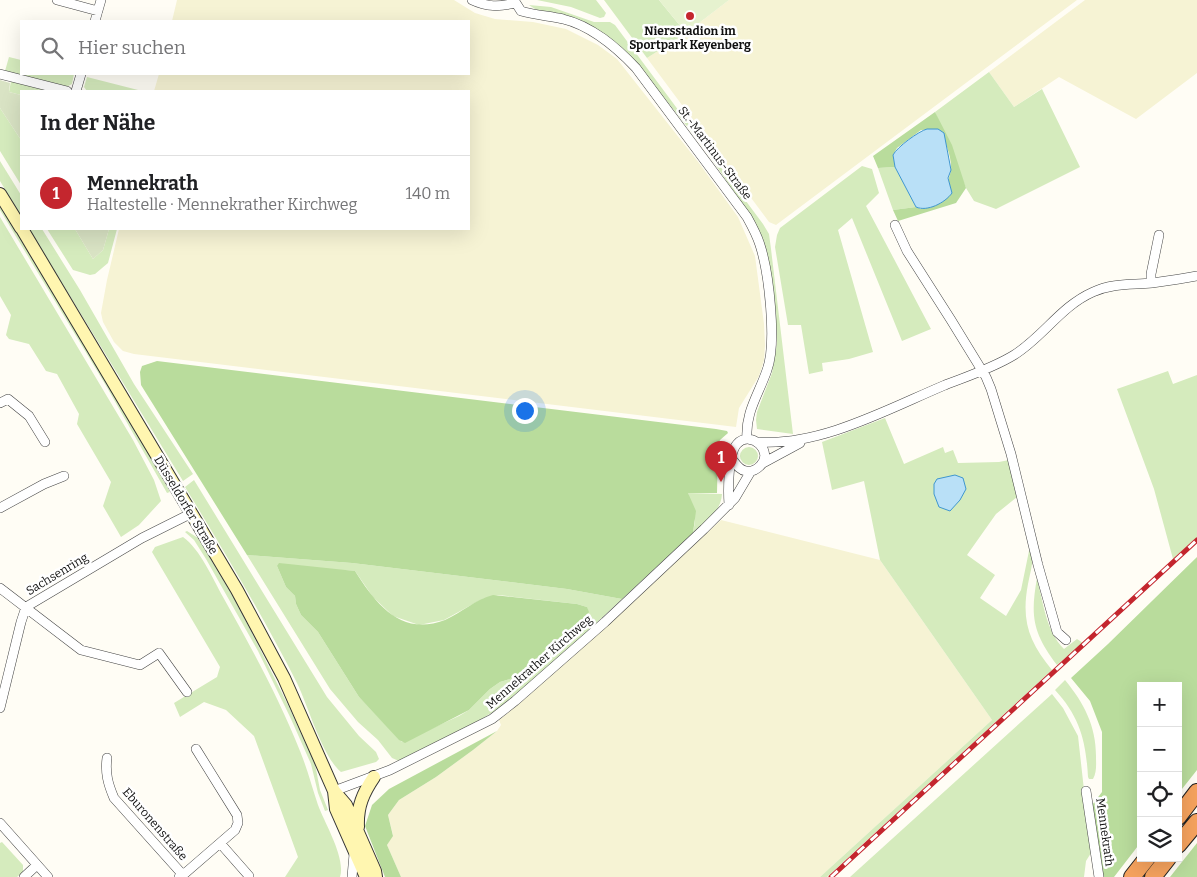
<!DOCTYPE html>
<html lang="de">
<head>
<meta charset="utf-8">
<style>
	:root { --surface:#fff; --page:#f2f2f2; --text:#202124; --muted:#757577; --line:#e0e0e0; --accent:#c4262e }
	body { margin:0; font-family:Bitter,serif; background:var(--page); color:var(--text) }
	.controls { position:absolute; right:15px; bottom:15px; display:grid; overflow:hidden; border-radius:0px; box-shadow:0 5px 20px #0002 }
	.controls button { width:45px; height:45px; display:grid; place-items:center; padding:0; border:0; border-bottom:1px solid var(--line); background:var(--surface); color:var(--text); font:25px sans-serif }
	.you { position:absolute; left:524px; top:410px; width:18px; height:18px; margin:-12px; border:4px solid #fff; border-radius:50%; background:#1a73e8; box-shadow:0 0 0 8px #1a73e833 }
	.badge { display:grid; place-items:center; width:32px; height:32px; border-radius:50%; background:var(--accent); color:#fff; font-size:16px; font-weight:700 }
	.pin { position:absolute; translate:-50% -41px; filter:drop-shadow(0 1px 2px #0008) }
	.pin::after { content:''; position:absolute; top:26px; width:18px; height:15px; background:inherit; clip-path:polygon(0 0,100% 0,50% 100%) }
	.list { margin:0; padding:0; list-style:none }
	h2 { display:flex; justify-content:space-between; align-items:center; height:65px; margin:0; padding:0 20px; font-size:21px }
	h2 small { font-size:16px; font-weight:400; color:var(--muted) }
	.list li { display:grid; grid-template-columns:32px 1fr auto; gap:15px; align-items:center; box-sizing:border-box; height:75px; padding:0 20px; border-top:1px solid var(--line) }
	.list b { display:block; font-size:19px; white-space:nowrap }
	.list p { margin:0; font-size:16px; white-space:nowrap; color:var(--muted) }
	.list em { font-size:16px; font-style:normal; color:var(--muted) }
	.icon { flex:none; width:28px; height:28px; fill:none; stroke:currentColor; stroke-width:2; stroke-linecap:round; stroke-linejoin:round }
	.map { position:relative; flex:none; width:1197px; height:877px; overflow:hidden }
	.search { position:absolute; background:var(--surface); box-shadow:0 5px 20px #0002; left:20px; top:20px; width:450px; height:55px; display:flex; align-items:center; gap:12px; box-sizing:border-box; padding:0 18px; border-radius:0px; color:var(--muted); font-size:19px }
	.panel { position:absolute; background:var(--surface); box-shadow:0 5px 20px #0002; left:20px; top:90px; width:450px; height:140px; border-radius:0px }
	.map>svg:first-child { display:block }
	.farmland { fill:#f6f3d4 }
	.green { fill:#d5ebbd; fill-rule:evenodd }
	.forest { fill:#b9dc9c }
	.cemetery { fill:#d9e3c4 }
	.pitch { fill:#e6f2cf }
	.water { fill:#b9e0f7; stroke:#3f96cf }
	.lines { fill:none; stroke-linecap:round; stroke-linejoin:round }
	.minor-casing { stroke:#444; stroke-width:10 }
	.secondary-casing { stroke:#333; stroke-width:14 }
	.motorway-casing { stroke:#222; stroke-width:18 }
	.minor { stroke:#fff; stroke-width:9 }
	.secondary { stroke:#fff6b0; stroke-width:12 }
	.motorway { stroke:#f5a25d; stroke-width:16 }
	.rail-casing { stroke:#c4262e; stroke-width:5 }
	.rail { stroke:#fff; stroke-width:3; stroke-dasharray:9; stroke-linecap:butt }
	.poi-dot { fill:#c4262e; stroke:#fff; stroke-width:2 }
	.labels { text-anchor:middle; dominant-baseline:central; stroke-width:5; stroke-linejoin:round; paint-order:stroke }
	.poi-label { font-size:12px; font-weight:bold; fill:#111; stroke:#fff }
	.street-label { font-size:12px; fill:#111; stroke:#fff }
</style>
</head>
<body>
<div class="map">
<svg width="1197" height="877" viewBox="0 0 1197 877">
	<rect width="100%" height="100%" fill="#fffdf5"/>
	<path class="farmland" d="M177 0H454L475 13 495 19 533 22 566 29 598 45 617 59 699 163 738 217 755 256 764 324 765 345 764 360 759 376 739 408 736 427 134 354 123 351 114 342 103 322 101 313 107 280 119 229H469V91H154L159 74H469V21H172Z
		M729 0H1077L776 225 769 222 647 58 686 33Z
		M1085 0H1197V73L1136 119 1059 77 1014 107 989 72Z
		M721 520 880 560 992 720 820 877H401L387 845 393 835 388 815 399 800 436 777 473 750 497 731 501 725 499 720 527 697Z"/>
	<path class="green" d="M537 0H596L606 13 604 17 600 18 571 7Z
		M604 0H659L686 33 647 58Z
		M529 5 551 7 594 22H610L615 25 763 224 769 234 771 249 793 434 757 429 756 420 757 412 772 373 777 343 776 324 750 215 702 145 632 58C618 43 601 29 581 23 564 17 543 16 529 5Z
		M9 57 21 60V74H74L72 84 66 87 5 71Z
		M989 72 1014 107 1042 89 1080 167 996 209 974 201 966 188 935 112Z
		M87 77 142 91H143H87L84 87Z
		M11 81 49 91H21V95L9 92Z
		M0 108 21 140V185L0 151Z
		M0 161 21 195V216L0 181Z
		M862 166 872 169 879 193 866 206 931 329 902 341 852 218 838 230 873 352 849 359 822 363 823 371 809 374 801 325H788L775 247 777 235 780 228Z
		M895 167 916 207 893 210 878 168Z
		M0 203 135 429 170 492 167 493 105 384 0 210Z
		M0 217 133 440 154 480 161 501 139 525 121 537 103 506 111 482 77 424 79 414 57 374 46 371 29 344 9 339 6 335 11 315 0 296Z
		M29 229H42L80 290 134 384 193 474 183 481Z
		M47 229H75L93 259 103 250 109 229H117L108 263 95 274 90 275 73 270Z
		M1168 371 1173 384 1197 375V537L1173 559 1154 489 1117 389Z
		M885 418 904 464 943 447 945 453 953 450 958 463 999 462 1009 460 1017 497 996 514 967 555 995 575 980 598 1006 616 1021 590 1029 551 1032 550C1034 562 1030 573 1028 584 1021 621 1029 642 1052 670L827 877H820L992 720 880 560 864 481 832 490 822 442Z
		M740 456a9 9 0 1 1 18 0a9 9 0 1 1-18 0Z
		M194 480 327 697 359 736 376 752 379 759 376 762 341 772C322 756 309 708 297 683 263 616 224 551 185 487Z
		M688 493 722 494C721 512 706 521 693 533L695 521Z
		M187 531 198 538 234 598 256 641 289 707 315 764 320 790 328 810 325 811 318 793 311 764 291 719 258 651 206 559 194 540 185 532Z
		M183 537C200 549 213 579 223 597 251 647 279 698 300 751 307 768 312 787 318 805 325 824 346 858 340 877H285L298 857 254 736 226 710 204 702 180 717 174 703 217 677 220 667 152 552 155 547Z
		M247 555 352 563 567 589 622 599 547 669 509 702 475 723 399 761 392 758 378 740 358 722 330 689ZM277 566 355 571 373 597 393 616 419 625 444 620 482 599 498 595 577 604 587 607 588 615 582 622 516 677 500 682 490 689 469 710 459 716 402 742 359 697 318 632 301 615 296 604 295 596 286 587Z
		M1037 578C1043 602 1046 631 1064 649L1077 639 1083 643 1057 665C1033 633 1030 617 1037 578Z
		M1065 680C1084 703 1096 726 1096 756 1096 764 1097 772 1093 779H1089L1088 777C1086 741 1080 717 1055 690Z
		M1052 694 1063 708 1078 736 1091 853 1086 861 1084 877H850Z
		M2 842 23 865V872L17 877H0V843Z"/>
	<path class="forest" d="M935 112 952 145 966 188 956 203 898 221 893 210 916 207 921 209 951 190C947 179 949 180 951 170 952 157 945 139 938 129L921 130 897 148 893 155 895 167 878 168 873 156Z
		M157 361 716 429 727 431 728 433 720 440 718 448 717 493H688L696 511 693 533 622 599 567 589 352 563 247 555 141 385 140 372 142 366Z
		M1197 557V770L1178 794V686H1141V842L1114 877H1103L1092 805 1102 792V732L1090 701 1071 678 1108 644Z
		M279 563 355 571C376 604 401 637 445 620 461 613 476 599 493 595L577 604 587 607 589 612 582 622 516 677 500 682 490 689 469 710 405 743 399 740 359 697 318 632 301 615 296 604 295 596 286 587 277 566Z
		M497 731 473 750 436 777 399 800 388 815 393 836 387 845 401 877H385L365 826 372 805 389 789Z
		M1197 843V877H1170Z"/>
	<path class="cemetery" d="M0 80 10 83 9 92 21 95V140L0 108Z
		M75 229H109L103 250 93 259Z"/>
	<path class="pitch" d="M659 0H729L686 33Z"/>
	<path class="water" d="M927 129H938L944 133 951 170 948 178 952 193C945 203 927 212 916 207L895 167 893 155C897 147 919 131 927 129Z
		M955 475 963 478 966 489 960 500 950 511 939 507 934 494V484L937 479Z"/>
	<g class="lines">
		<defs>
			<path id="minor" d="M57 0 98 11
				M472 0C487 7 499 7 515 3
				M514 0 521 11C535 15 549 16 563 19 592 26 616 47 636 68L747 217C752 226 757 235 760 245 769 273 777 343 767 370 759 394 745 412 747 439
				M95 21 101 0
				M0 74 67 91
				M76 91 81 74
				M895 225 907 251 951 320 986 377 991 389 1011 454 1038 565 1057 632 1066 640
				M1151 283V274L1159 235
				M0 403 8 399 29 416 45 442
				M759 442C821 446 888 409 945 385 968 376 993 368 1014 355 1043 337 1061 306 1093 292 1113 283 1131 285 1152 283 1167 281 1182 279 1197 276
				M763 463 800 443
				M729 505C728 491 728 454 737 444 751 429 775 452 760 466 756 470 751 472 746 471 739 470 736 464 732 459
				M0 508 44 484 64 476
				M0 588 81 650 140 665 159 653 187 692
				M0 708 21 622 26 607 142 538 192 513
				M107 758C105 773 108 784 114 798L183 875
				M334 791 390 770 492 719 515 701 605 622 704 529 735 498 751 471
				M1086 791 1099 877
				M0 823 48 877
				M220 843 249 876
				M24 877 37 865
				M179 877 183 875 235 830 238 823 237 815 196 749
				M352 877 354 854"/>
			<path id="secondary" d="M0 194 21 228
				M22 229 237 590 284 678 334 791 346 805 375 871 376 877
				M334 791 336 809 366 877
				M358 827C357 807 363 793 374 777"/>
			<path id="motorway" d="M1178 817 1197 792
				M1178 845 1197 822
				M1132 877 1147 858
				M1153 877 1168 858"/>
		</defs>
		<use href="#minor" class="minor-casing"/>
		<use href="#secondary" class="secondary-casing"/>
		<use href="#motorway" class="motorway-casing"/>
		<use href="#minor" class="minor"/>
		<use href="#secondary" class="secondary"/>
		<use href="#motorway" class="motorway"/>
		<defs>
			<path id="rail" d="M831 877 1197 540"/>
		</defs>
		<use href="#rail" class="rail-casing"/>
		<use href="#rail" class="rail"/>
	</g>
	<circle class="poi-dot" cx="690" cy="16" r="5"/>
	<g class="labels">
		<g class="poi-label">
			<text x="690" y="31">Niersstadion im<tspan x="690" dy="14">Sportpark Keyenberg</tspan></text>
		</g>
		<g class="street-label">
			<text transform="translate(715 153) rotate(53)">St.-Martinus-Straße</text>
			<text transform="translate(186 505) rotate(59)">Düsseldorfer Straße</text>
			<text transform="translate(57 574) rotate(-31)">Sachsenring</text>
			<text transform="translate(539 662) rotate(-41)">Mennekrather Kirchweg</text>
			<text transform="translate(155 824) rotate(49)">Eburonenstraße</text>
			<text transform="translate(1105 832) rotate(82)">Mennekrath</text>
		</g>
	</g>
</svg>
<div class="controls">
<button>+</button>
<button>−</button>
<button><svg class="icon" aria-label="locate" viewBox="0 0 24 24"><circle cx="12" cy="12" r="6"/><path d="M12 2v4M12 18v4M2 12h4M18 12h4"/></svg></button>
<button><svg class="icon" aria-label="layers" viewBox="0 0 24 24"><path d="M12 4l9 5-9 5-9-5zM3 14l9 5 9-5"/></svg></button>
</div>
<div class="you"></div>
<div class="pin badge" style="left:721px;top:482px">1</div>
<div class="search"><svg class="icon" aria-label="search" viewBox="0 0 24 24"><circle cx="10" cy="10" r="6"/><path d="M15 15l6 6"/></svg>Hier suchen</div>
<section class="panel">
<h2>In der Nähe<small></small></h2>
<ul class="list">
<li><span class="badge">1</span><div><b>Mennekrath</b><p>Haltestelle · Mennekrather Kirchweg</p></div><em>140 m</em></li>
</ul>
</section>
</div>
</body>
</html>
